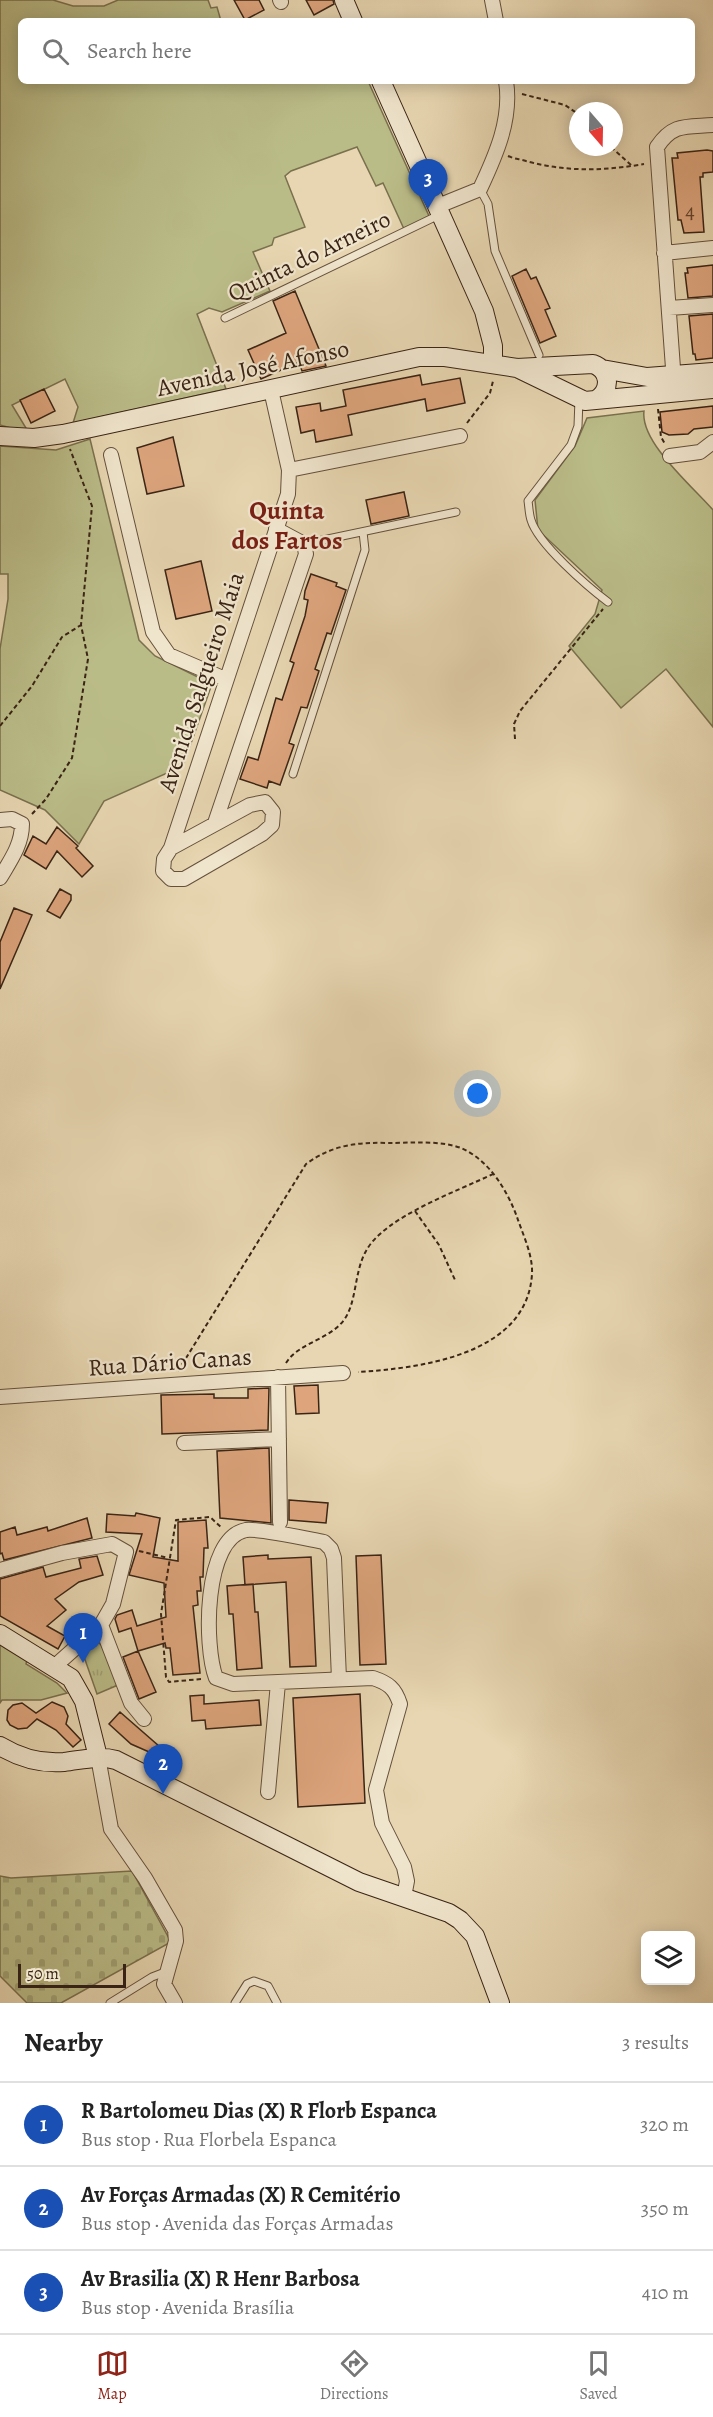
<!DOCTYPE html>
<html lang="en">
<head>
<meta charset="utf-8">
<style>
	:root { --surface:#fff; --page:#f2f2f2; --text:#222; --muted:#767676; --line:#e0e0e0; --accent:#8f2418 }
	body { margin:0; font-family:Alegreya,serif; background:var(--page); color:var(--text) }
	.controls { position:absolute; right:18px; bottom:18px; display:grid; overflow:hidden; border-radius:9px; box-shadow:0 3px 15px #0003 }
	.controls button { width:54px; height:54px; display:grid; place-items:center; padding:0; border:0; border-bottom:2px solid var(--line); background:var(--surface); color:var(--text); font:30px sans-serif }
	.compass { position:absolute; left:569px; top:102px; width:54px; height:54px; border-radius:50%; background:var(--surface); box-shadow:0 3px 15px #0003; rotate:160deg }
	.scale { position:absolute; left:18px; bottom:15px; width:108px; box-sizing:border-box; padding-left:6px; border:3px solid #3a2415; border-top:0; font-size:16px; line-height:21px; white-space:nowrap; color:#3a2415; -webkit-text-stroke:4px #efe4cc; paint-order:stroke }
	.you { position:absolute; left:478px; top:1094px; width:21px; height:21px; margin:-15px; border:4px solid #fff; border-radius:50%; background:#1a73e8; box-shadow:0 0 0 9px #1a73e833 }
	.badge { display:grid; place-items:center; width:39px; height:39px; border-radius:50%; background:var(--accent); color:#fff; font-size:20px; font-weight:700 }
	.pin { position:absolute; translate:-50% -50px; filter:drop-shadow(0 2px 3px #0008) }
	.pin::after { content:''; position:absolute; top:32px; width:21px; height:18px; background:inherit; clip-path:polygon(0 0,100% 0,50% 100%) }
	.list { margin:0; padding:0; list-style:none }
	h2 { display:flex; justify-content:space-between; align-items:center; height:78px; margin:0; padding:0 24px; font-size:26px }
	h2 small { font-size:20px; font-weight:400; color:var(--muted) }
	.list li { display:grid; grid-template-columns:39px 1fr auto; gap:18px; align-items:center; box-sizing:border-box; height:84px; padding:0 24px; border-top:2px solid var(--line) }
	.list b { display:block; font-size:22px; white-space:nowrap }
	.list p { margin:0; font-size:20px; white-space:nowrap; color:var(--muted) }
	.list em { font-size:20px; font-style:normal; color:var(--muted) }
	.icon { flex:none; width:33px; height:33px; fill:none; stroke:currentColor; stroke-width:2; stroke-linecap:round; stroke-linejoin:round }
	.map { position:relative; flex:none; width:713px; height:2003px; overflow:hidden }
	.search { position:absolute; background:var(--surface); box-shadow:0 3px 15px #0003; left:18px; right:18px; top:18px; height:66px; display:flex; align-items:center; gap:15px; box-sizing:border-box; padding:0 21px; border-radius:9px; color:var(--muted); font-size:22px }
	.sheet { height:330px; background:var(--surface) }
	nav { display:flex; justify-content:space-around; align-items:center; box-sizing:border-box; height:84px; border-top:2px solid var(--line); background:var(--surface); font-size:16px; color:var(--muted) }
	nav a { display:grid; justify-items:center; gap:3px }
	nav .on { color:var(--accent) }
	.map>svg:first-child { display:block }
	.green { fill:#babc88; stroke:#7a704e; stroke-width:1.5 }
	.cemetery { fill:url(#cemetery-stones); stroke:#7a704e; stroke-width:1.5 }
	.park { fill:url(#park-tufts); stroke:#7a704e; stroke-width:1.5 }
	.building { fill:#dea57d; stroke:#3a2415; stroke-width:1.5 }
	.lines { fill:none; stroke-linecap:round; stroke-linejoin:round }
	.lane-casing { stroke:#65503c; stroke-width:9 }
	.street-casing { stroke:#65503c; stroke-width:16 }
	.secondary-casing { stroke:#3a2415; stroke-width:20 }
	.path { stroke:#3a2415; stroke-width:2; stroke-dasharray:4.5 3; stroke-linecap:butt }
	.lane { stroke:#efe4cc; stroke-width:7 }
	.street { stroke:#efe4cc; stroke-width:14 }
	.secondary { stroke:#efe4cc; stroke-width:18 }
	.labels { text-anchor:middle; dominant-baseline:central; stroke-width:4.5; stroke-linejoin:round; paint-order:stroke }
	.number-label { font-size:21px; fill:#63442f }
	.street-label { font-size:24px; fill:#3a2415; stroke:#efe4cc }
	.neighbourhood-label { font-size:26px; font-weight:bold; fill:#7a1f14; stroke:#efe4cc }
</style>
</head>
<body>
<div class="map">
<svg width="713" height="2003" viewBox="0 0 713 2003">
	<defs>
		<pattern id="cemetery-stones" width="16" height="16" patternUnits="userSpaceOnUse" patternTransform="scale(1.5)"><rect width="16" height="16" fill="#babc88"/><path d="M2 7V4a2 2 0 0 1 4 0v3zM10 15v-3a2 2 0 0 1 4 0v3z" fill="#a1a174"/></pattern>
		<pattern id="park-tufts" width="24" height="20" patternUnits="userSpaceOnUse" patternTransform="scale(1.5)"><rect width="24" height="20" fill="#babc88"/><path d="M3 7l-1-3M5 7V3M7 7l1-3M15 17l-1-3M17 17v-4M19 17l1-3" fill="none" stroke="#a1a174"/></pattern>
	</defs>
	<rect width="100%" height="100%" fill="#e7d6b1"/>
	<filter id="stains"><feTurbulence type="fractalNoise" baseFrequency=".00333" numOctaves="4"/><feColorMatrix values="0 0 0 0 .2 0 0 0 0 .09 0 0 0 0 .02 0 0 0 .5 -.17"/></filter>
	<radialGradient id="worn" r=".72"><stop offset=".6" stop-color="#630" stop-opacity="0"/><stop offset="1" stop-color="#630" stop-opacity=".3"/></radialGradient>
	<path class="green" d="M0 0H53L73 6H104L118 0H208L211 8 217 7 221 21H21V81H368L429 216 404 229 383 183 376 186 357 147 291 171 285 176 305 227 274 238 272 245 253 252 270 291 222 312 209 308 197 314 226 389 73 423 78 407 65 379 12 405 29 433 0 425Z
		M644 411C640 442 692 486 713 510V727L666 669 621 708 569 646 595 614 602 590 538 530 535 500 575 446 587 418Z
		M90 439 139 640 155 656 212 684 183 766 104 801 79 844 45 810 0 790V649L8 599V574H0V446L56 450Z
		M0 1644 27 1660 26 1664 57 1683 67 1693 41 1700H2L0 1703Z"/>
	<path class="cemetery" d="M132 1871 171 1942 61 2003H27L0 1976V1876L11 1878Z"/>
	<path class="park" d="M94 1640 102 1645 118 1685 97 1694 82 1651Z"/>
	<path class="building" d="M234 0H259L264 10 245 20Z
		M306 0H333L334 4 314 15Z
		M707 150 713 151V172L703 173V177H700L704 232 684 233 681 220H678L672 158H678L677 153Z
		M713 265V296L688 298 685 273H688L687 268Z
		M526 269 531 279 536 277 550 308 545 310 556 336 540 343 512 276Z
		M295 291 326 366 302 371 299 362 261 379 248 350 286 333 273 301Z
		M713 314V358L696 360 695 354H693L689 316Z
		M420 375 422 385 460 378 465 403 427 411 425 399 348 415 352 435 316 442 314 430 301 433 296 407 320 403 321 411 346 406 343 390Z
		M44 389 55 411 31 423 20 400Z
		M713 406V427L694 429 688 434 669 435 662 432 660 412Z
		M173 437 184 486 147 494 137 448Z
		M404 492 409 516 371 524 366 500Z
		M201 561 212 611 176 619 165 570Z
		M311 574 337 583 336 586 346 590 331 634 327 633 315 669 319 671 307 708 301 707 289 743 294 745 280 785 269 781 267 788 240 779 248 757 258 760 276 698 282 700 294 663 290 661 305 616 308 600 304 599 305 591Z
		M57 827 78 846 76 848 93 866 82 877 57 851 46 869 24 855 33 836 46 844Z
		M60 889 71 895V900L60 918 47 911Z
		M14 908 32 915 0 989V942Z
		M318 1385 319 1413 296 1414 294 1386Z
		M269 1388 268 1430 162 1434 161 1395 214 1394V1398H248V1389Z
		M269 1448 271 1523 220 1518 217 1451Z
		M289 1500 328 1503 326 1523 289 1520Z
		M136 1513 160 1518 153 1557 178 1561V1522L206 1520 208 1548H204L203 1577H200L201 1591H197L198 1605 193 1606 200 1673 173 1675 170 1648H166L165 1643 138 1651 131 1628 119 1632 115 1619 117 1615 132 1610 137 1626 166 1617 164 1583 129 1575 142 1534 106 1532 107 1514 135 1516Z
		M87 1518 92 1538 4 1560 2 1553 0 1554V1532L15 1527 17 1535 47 1527 48 1531Z
		M268 1555V1559L311 1557 316 1666 290 1667 286 1582 245 1585 243 1557Z
		M381 1555 386 1664 360 1665 356 1556Z
		M97 1556 103 1575 79 1582 55 1599 66 1610 47 1626 65 1636 58 1649 0 1616V1579L43 1567 46 1577 81 1568 79 1559Z
		M253 1584 255 1612H258L262 1668 237 1670 233 1614H229L227 1586Z
		M138 1651 156 1692 139 1699 123 1657Z
		M360 1694 365 1803 298 1807 293 1698Z
		M204 1695V1704L259 1700 261 1725 206 1729 205 1720 192 1721 190 1696Z
		M52 1702 64 1707 68 1716 66 1724 81 1740 73 1747 56 1730 37 1719 27 1728 18 1729 10 1725 7 1720 8 1710 13 1705 22 1703 36 1713Z
		M120 1712 160 1747 156 1755 131 1744 109 1724Z"/>
	<g class="lines">
		<defs>
			<path id="lane" d="M480 189 488 204 495 251 539 355
				M225 318 439 215
				M579 399 578 426 571 445 528 501C529 507 529 514 531 520 538 544 588 587 608 602
				M304 544 456 512
				M293 774 365 550 363 532
				M110 2003 152 1977 165 1972
				M235 2003 247 1984 254 1981 268 1986 277 2003"/>
			<path id="street" d="M280 0 281 2
				M492 0 496 21
				M438 206 480 189C496 155 512 119 506 81
				M664 253 713 248
				M669 308 713 305
				M674 382 657 147C673 123 686 127 713 125
				M111 455 153 632 169 655 225 679
				M670 456 700 452 713 442
				M289 470 460 436
				M265 802 273 812 272 825 262 834 184 879H171L163 871 164 859 171 848 250 805Z
				M0 820 12 819 22 824C22 845 10 861 0 878
				M215 823 306 554 304 544 276 529
				M171 848 288 494 289 470 271 390
				M278 1377 280 1522
				M0 1397 343 1373
				M184 1443 279 1439
				M0 1570 62 1553 112 1544 126 1552 113 1604 101 1625 55 1666
				M101 1625 131 1703 144 1719
				M339 1679 334 1558 331 1549 324 1542C308 1539 259 1528 246 1530 203 1538 204 1647 216 1678L233 1684 373 1678C388 1683 395 1688 400 1704L376 1790 382 1823 404 1867 407 1881 404 1897
				M98 1757 111 1829 145 1878 175 1930 176 1941 164 1984 175 2003
				M268 1792 278 1683"/>
			<path id="secondary" d="M344 0 353 21
				M381 81 484 311 493 346V364
				M519 369 585 401 713 389
				M602 369 647 377 713 372
				M0 436 34 438 63 434 419 357H445L517 368 593 364C610 370 612 390 596 400
				M0 1634 71 1678 84 1701 98 1757
				M0 1746C20 1758 40 1764 64 1762 82 1760 98 1755 116 1760L359 1882 449 1913 460 1920 475 1936 500 2003"/>
		</defs>
		<use href="#lane" class="lane-casing"/>
		<use href="#street" class="street-casing"/>
		<use href="#secondary" class="secondary-casing"/>
		<path class="path" d="M522 94 565 105 578 114
			M611 147 632 166
			M508 156C514 159 520 159 526 161 565 172 604 171 644 164
			M658 409 661 437 665 444
			M467 423 490 393 493 381
			M0 726 32 686 62 637 81 625
			M515 739 514 724 520 711 603 609
			M32 814 46 799 72 758 88 659 81 625 92 506 70 449
			M415 1211 439 1245 455 1280
			M286 1363C298 1343 329 1340 344 1320 357 1302 354 1272 366 1251 384 1217 458 1191 493 1174
			M178 1371 306 1164C332 1145 357 1142 388 1143 410 1143 440 1140 461 1148 489 1160 507 1190 517 1217 523 1235 533 1255 532 1274 527 1355 421 1368 358 1372
			M139 1551 168 1558
			M201 1679 169 1682 166 1677 161 1614 176 1520 210 1517 222 1528"/>
		<use href="#lane" class="lane"/>
		<use href="#street" class="street"/>
		<use href="#secondary" class="secondary"/>
	</g>
	<g class="labels">
		<g class="number-label">
			<text x="690" y="211">4</text>
		</g>
		<g class="street-label">
			<text transform="translate(309 256) rotate(-26)">Quinta do Arneiro</text>
			<text transform="translate(253 368) rotate(-12)">Avenida José Afonso</text>
			<text transform="translate(201 682) rotate(-72)">Avenida Salgueiro Maia</text>
			<text transform="translate(170 1362) rotate(-4)">Rua Dário Canas</text>
		</g>
		<g class="neighbourhood-label">
			<text x="287" y="510">Quinta<tspan x="287" dy="30">dos Fartos</tspan></text>
		</g>
	</g>
	<rect width="100%" height="100%" filter="url(#stains)"/>
	<rect width="100%" height="100%" fill="url(#worn)"/>
</svg>
<div class="controls">
<button><svg class="icon" aria-label="layers" viewBox="0 0 24 24"><path d="M12 4l9 5-9 5-9-5zM3 14l9 5 9-5"/></svg></button>
</div>
<svg class="compass" viewBox="-18 -18 36 36"><path d="M0-13l5 13h-10z" fill="#e53935"/><path d="M0 13l5-13h-10z" fill="#767676"/></svg>
<div class="scale">50 m</div>
<div class="you"></div>
<div class="pin badge" style="left:83px;top:1663px;background:#1a4fb4">1</div>
<div class="pin badge" style="left:163px;top:1794px;background:#1a4fb4">2</div>
<div class="pin badge" style="left:428px;top:209px;background:#1a4fb4">3</div>
<div class="search"><svg class="icon" aria-label="search" viewBox="0 0 24 24"><circle cx="10" cy="10" r="6"/><path d="M15 15l6 6"/></svg>Search here</div>
</div>
<section class="sheet">
<h2>Nearby<small>3 results</small></h2>
<ul class="list">
<li><span class="badge" style="background:#1a4fb4">1</span><div><b>R Bartolomeu Dias (X) R Florb Espanca</b><p>Bus stop · Rua Florbela Espanca</p></div><em>320 m</em></li>
<li><span class="badge" style="background:#1a4fb4">2</span><div><b>Av Forças Armadas (X) R Cemitério</b><p>Bus stop · Avenida das Forças Armadas</p></div><em>350 m</em></li>
<li><span class="badge" style="background:#1a4fb4">3</span><div><b>Av Brasilia (X) R Henr Barbosa</b><p>Bus stop · Avenida Brasília</p></div><em>410 m</em></li>
</ul>
</section>
<nav>
<a class="on"><svg class="icon" aria-label="map" viewBox="0 0 24 24"><path d="M3 6l6-2 6 2 6-2v14l-6 2-6-2-6 2zM9 4v14M15 6v14"/></svg>Map</a>
<a><svg class="icon" aria-label="directions" viewBox="0 0 24 24"><path d="M12 3l9 9-9 9-9-9zM9 14v-3h6M13 9l2 2-2 2"/></svg>Directions</a>
<a><svg class="icon" aria-label="saved" viewBox="0 0 24 24"><path d="M7 4h10v16l-5-4-5 4z"/></svg>Saved</a>
</nav>
</body>
</html>
